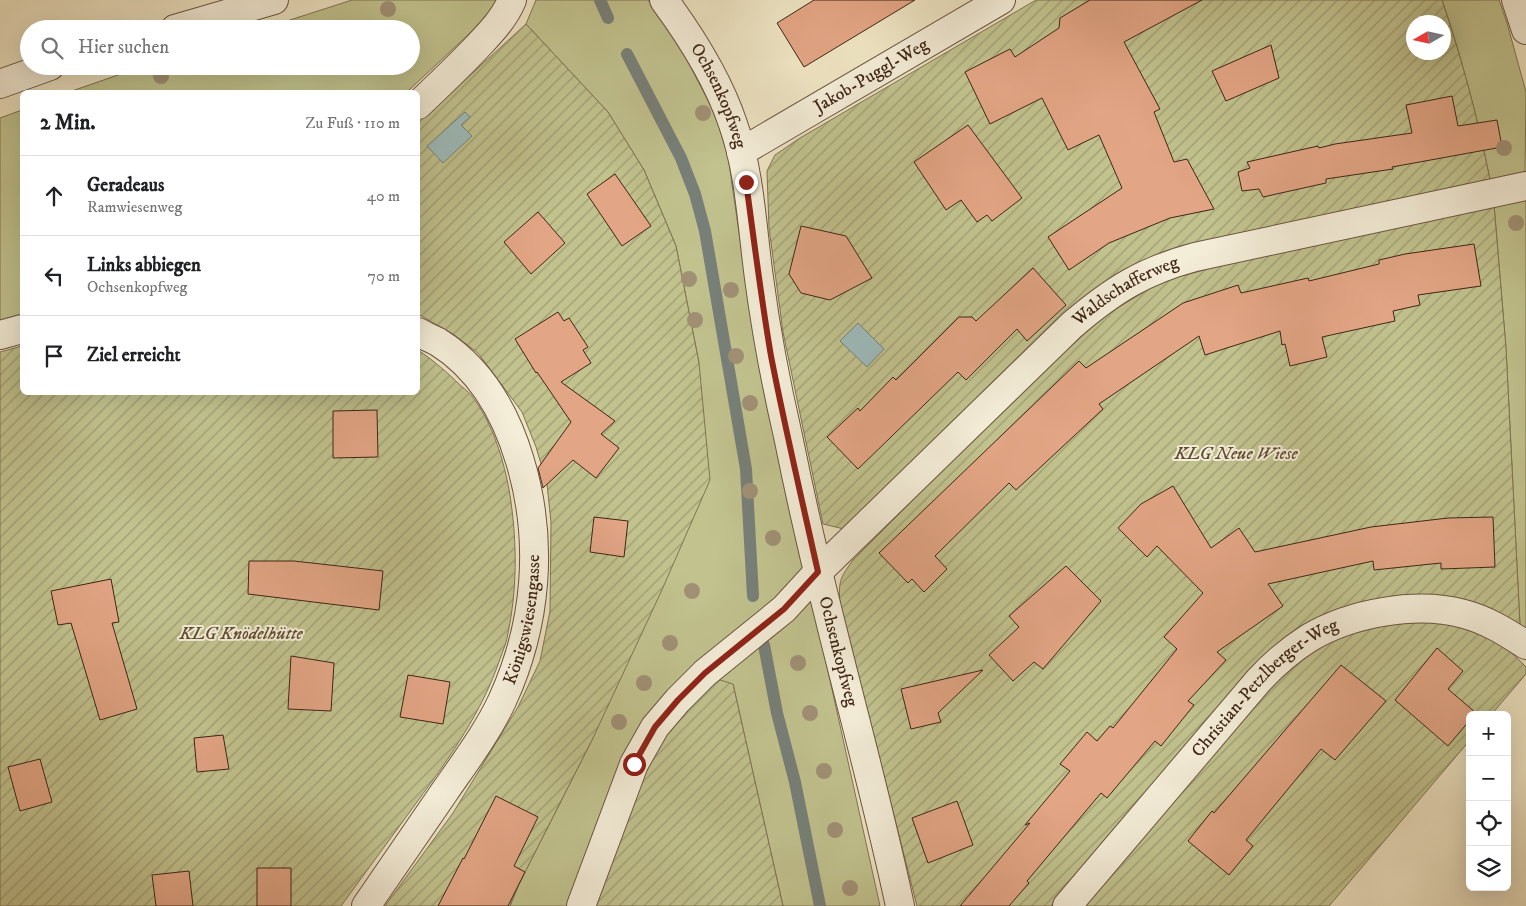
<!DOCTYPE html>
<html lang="de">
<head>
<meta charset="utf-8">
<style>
	:root { --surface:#fff; --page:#f2f2f2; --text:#202124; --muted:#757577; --line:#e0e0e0 }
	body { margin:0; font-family:"IM FELL DW Pica",serif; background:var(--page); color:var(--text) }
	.controls { position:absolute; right:15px; bottom:15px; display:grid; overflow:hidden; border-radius:8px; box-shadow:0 5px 20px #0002 }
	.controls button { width:45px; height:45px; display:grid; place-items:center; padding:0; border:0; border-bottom:1px solid var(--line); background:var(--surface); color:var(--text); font:25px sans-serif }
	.compass { position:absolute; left:1406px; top:15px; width:45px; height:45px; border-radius:50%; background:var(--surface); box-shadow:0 5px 20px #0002; rotate:261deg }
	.stop { position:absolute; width:15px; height:15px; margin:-11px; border:4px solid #8f2418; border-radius:50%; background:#fff }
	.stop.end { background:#8f2418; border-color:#fff; box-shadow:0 1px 5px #0008 }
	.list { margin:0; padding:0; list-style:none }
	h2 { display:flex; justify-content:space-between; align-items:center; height:65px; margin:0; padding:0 20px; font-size:21px }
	h2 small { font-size:16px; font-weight:400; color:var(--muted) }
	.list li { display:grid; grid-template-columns:32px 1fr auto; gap:15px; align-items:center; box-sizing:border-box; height:80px; padding:0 20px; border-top:1px solid var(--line) }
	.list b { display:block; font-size:19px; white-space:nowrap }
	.list p { margin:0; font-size:16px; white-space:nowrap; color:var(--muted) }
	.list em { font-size:16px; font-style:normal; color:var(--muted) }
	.icon { flex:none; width:28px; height:28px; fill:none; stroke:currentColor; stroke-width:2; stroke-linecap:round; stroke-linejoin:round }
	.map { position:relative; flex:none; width:1526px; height:906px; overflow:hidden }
	.search { position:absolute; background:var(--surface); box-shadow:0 5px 20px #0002; left:20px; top:20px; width:400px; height:55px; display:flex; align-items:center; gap:12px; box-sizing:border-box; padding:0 18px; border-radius:28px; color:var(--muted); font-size:19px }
	.panel { position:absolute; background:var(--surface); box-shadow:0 5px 20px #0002; left:20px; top:90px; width:400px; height:305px; border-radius:8px }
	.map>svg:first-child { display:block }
	.grass { fill:#c1c28e; stroke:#807452 }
	.garden { fill:url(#garden-furrows); stroke:#807452; fill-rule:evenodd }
	.water { fill:#9dbcbc; stroke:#778079 }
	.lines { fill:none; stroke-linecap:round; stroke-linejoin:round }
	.stream { stroke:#778079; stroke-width:12 }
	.building { fill:#e2a585; stroke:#3f2515 }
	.street-casing { stroke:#6b5540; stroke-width:30 }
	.street { stroke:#f4edd8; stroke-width:28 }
	.tree { fill:#a09074 }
	.route { stroke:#8f2418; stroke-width:6 }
	.labels { text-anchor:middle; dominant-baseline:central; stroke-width:4; stroke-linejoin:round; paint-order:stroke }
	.street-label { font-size:18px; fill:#3f2515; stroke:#f4edd8 }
	.park-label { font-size:18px; font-style:italic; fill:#604c33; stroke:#f4edd8 }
</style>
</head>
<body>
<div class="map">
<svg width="1526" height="906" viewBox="0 0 1526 906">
	<defs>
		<pattern id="garden-furrows" width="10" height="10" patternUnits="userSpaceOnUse" patternTransform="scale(1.25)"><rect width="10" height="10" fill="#c1c28e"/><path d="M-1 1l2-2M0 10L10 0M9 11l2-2" fill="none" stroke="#9e9d73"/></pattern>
	</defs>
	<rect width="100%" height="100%" fill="#eee4c3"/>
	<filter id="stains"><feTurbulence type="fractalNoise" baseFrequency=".004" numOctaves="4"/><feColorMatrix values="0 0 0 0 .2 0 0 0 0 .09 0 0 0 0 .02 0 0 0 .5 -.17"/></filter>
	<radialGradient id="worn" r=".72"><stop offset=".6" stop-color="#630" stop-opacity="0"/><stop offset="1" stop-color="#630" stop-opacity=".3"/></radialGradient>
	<path class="grass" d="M352 0H499L486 18 407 92H69L144 66H411V29H262Z
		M536 0H648L672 31 715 114 728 156 754 337 880 906H783L733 684 628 815 596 906H510L519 884 593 738 699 363 676 246 644 170 608 112 526 24Z
		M1442 0H1499L1507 23 1526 92 1525 172 1490 180C1478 119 1462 59 1442 0Z
		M22 110V314L0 320V118Z
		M1526 199V628L1520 625 1506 348 1494 205Z"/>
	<path class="garden" d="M1036 0H1442C1462 59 1478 119 1490 180L1173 251 844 529 823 524 783 332 769 228 767 171 775 155 800 138ZM1414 22H1444V52H1414Z
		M526 24 608 112 644 170 676 246 699 363 710 480 661 592 593 738 519 884 510 906H385L453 813 518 707 540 661 550 611 551 522 547 484 536 447 522 412 478 353 453 334 418 314V123Z
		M1494 205 1506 348 1520 625 1365 604 1146 793 1051 906H917L840 603C838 580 841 577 853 560L1009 403 1104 316 1159 283 1170 279 1242 260Z
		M22 346V392H418V350C434 361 447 372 461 386 466 390 471 394 474 399 495 428 506 467 511 502 517 545 517 590 508 633 507 642 503 650 500 659 482 712 450 757 417 802 392 837 366 871 341 906H0V352Z
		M1433 622C1473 627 1498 637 1526 667V674L1491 715H1470V740L1329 906H1084L1270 689C1277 682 1284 673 1292 667 1319 644 1355 629 1390 624 1404 622 1419 622 1433 622Z
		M717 679 733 684 783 906H596L647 765 666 732Z"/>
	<path class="water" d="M465 112 470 117 461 125 472 136 443 163 427 146Z
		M858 323 884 349 867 367 840 341Z"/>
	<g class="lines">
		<path class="stream" d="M600 0 608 18
			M627 54 681 158 695 194 705 231 746 469 753 596
			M764 645 777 713 795 782 820 906"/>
	</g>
	<path class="building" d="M814 0H915L804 67 777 23Z
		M1090 0H1202L1124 42 1160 109 1154 112 1174 162 1187 159 1214 209 1170 218 1109 243 1069 270 1048 237 1122 188 1099 135 1068 150 1042 98 990 124 965 72 1010 49 1015 57 1059 28 1060 18Z
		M1271 45 1279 78 1226 101 1212 71Z
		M1452 96 1458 126 1497 120 1502 147 1392 167 1393 169 1326 179V183L1263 197 1259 189 1242 191 1238 172 1250 168 1247 162 1318 146 1319 148 1335 144 1412 133 1406 105Z
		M968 125 1022 198 992 221 987 215 977 222 961 200 946 210 914 162Z
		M615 174 651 226 622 246 587 194Z
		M538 212 565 243 531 274 504 242Z
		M801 226 846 236 872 278 830 300 801 293 789 274Z
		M1474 244 1481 286 1418 295 1420 305 1393 311 1395 321 1322 337 1327 357 1290 366 1285 344 1282 345 1280 331 1205 355 1199 336 1099 404 1103 409 1016 490 1009 483 935 556 947 569 924 592 912 579 908 583 879 553 1079 361 1086 368 1183 303 1238 285 1241 293 1308 278 1309 281 1379 264V260L1405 254Z
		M1033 268 1066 305 1027 341 1017 329 966 380 958 372 858 469 827 437 858 408 860 411 893 377 896 380 959 317H972L976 321Z
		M558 312 564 321 569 318 588 347 583 350 591 363 561 382 615 421 601 434 619 448 596 478 573 460 543 488 538 468 571 422 537 372 536 373 515 339Z
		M377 410 378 457 333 458V411Z
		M1173 486 1211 548 1239 528 1255 552 1371 527 1448 518 1493 517 1495 567 1441 569V563L1374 570 1373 561 1268 584 1283 606 1217 652 1226 660 1188 701 1194 705 1161 746 1155 741 1107 798 1101 793 1027 881 1029 883 1009 906H960L1030 823 1025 825 1070 771 1060 764 1087 732 1097 741 1110 726 1113 728 1177 649 1164 637 1203 593 1157 546 1147 557 1118 528 1141 504Z
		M594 517 628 521 624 557 590 552Z
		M249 561H294L383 571 379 610 248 594Z
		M1066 566 1101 601 1043 669 1034 662 1013 681 989 655 1019 627 1009 616Z
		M111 579 119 622 112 623 137 709 100 720 71 623 58 625 51 591Z
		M1437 648 1463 671 1448 689 1476 713 1474 715H1470V720L1448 746 1395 700Z
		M291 656 334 663 331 711 288 709Z
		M1341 665 1386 701 1335 760 1321 749 1246 840 1253 846 1229 875 1188 841 1212 811 1214 813Z
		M983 670 938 713 941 722 911 729 901 689Z
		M408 675 450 682 443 724 400 717Z
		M223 735 229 769 197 772 194 738Z
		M40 759 52 802 20 811 8 767Z
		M496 796 538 817 514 866 525 872 508 906H438L463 858 464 859Z
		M957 801 973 845 928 863 912 818Z
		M257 868H291V906H257Z
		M189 871 193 906H156L152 875Z"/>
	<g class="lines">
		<defs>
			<g id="street">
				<path id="s1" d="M664 0C692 38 718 79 733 124 750 172 752 227 759 278 766 331 776 384 788 436 800 495 813 553 828 612 852 710 879 807 900 906"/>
				<path d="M1516 0 1526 30"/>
				<path d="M175 29 274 0"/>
				<path d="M0 84 50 66"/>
				<path d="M418 105C438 86 458 67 477 47 491 32 504 19 512 0"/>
				<path id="s2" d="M741 152 1001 0"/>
				<path d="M0 335 22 329"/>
				<path id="s3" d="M366 906C392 868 419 829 445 791 465 762 487 733 502 701 537 625 544 541 520 461 506 414 481 369 438 342 431 338 424 336 418 332"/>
				<path id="s4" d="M581 906 634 764 655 727 678 700 705 673 784 609 818 572 1072 325C1113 290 1143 271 1195 257L1526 186"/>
				<path id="s5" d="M1067 906 1259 680C1274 664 1290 650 1309 638 1351 613 1416 601 1464 614 1487 620 1506 632 1526 645"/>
			</g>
		</defs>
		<use href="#street" class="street-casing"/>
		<use href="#street" class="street"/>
	</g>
	<g class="tree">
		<circle cx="388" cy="9" r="8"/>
		<circle cx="161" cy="76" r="8"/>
		<circle cx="703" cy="113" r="8"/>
		<circle cx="1504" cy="148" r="8"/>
		<circle cx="1516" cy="223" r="8"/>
		<circle cx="689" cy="279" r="8"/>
		<circle cx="731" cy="290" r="8"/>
		<circle cx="695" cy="320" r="8"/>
		<circle cx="736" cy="356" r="8"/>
		<circle cx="750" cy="403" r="8"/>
		<circle cx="750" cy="491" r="8"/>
		<circle cx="773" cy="538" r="8"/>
		<circle cx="692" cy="591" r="8"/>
		<circle cx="670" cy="643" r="8"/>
		<circle cx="798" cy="663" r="8"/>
		<circle cx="644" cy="683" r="8"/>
		<circle cx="810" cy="713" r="8"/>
		<circle cx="619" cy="722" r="8"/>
		<circle cx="824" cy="771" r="8"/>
		<circle cx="835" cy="830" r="8"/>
		<circle cx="850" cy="888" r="8"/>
	</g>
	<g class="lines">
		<path class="route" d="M634 764 655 727 678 700 705 673 784 609 818 572C802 500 785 428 771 356 761 298 754 240 746 182"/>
	</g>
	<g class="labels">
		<g class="street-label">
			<text stroke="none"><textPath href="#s2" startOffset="151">Jakob-Puggl-Weg</textPath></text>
			<text stroke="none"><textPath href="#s1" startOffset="111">Ochsenkopfweg</textPath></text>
			<text stroke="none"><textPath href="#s4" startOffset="838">Waldschafferweg</textPath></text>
			<text stroke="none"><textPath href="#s3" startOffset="331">Königswiesengasse</textPath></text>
			<text stroke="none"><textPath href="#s1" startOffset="681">Ochsenkopfweg</textPath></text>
			<text stroke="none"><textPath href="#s5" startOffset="296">Christian-Petzlberger-Weg</textPath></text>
		</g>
		<g class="park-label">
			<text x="1236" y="454">KLG Neue Wiese</text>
			<text x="241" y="634">KLG Knödelhütte</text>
		</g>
	</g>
	<rect width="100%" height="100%" filter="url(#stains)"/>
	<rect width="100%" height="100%" fill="url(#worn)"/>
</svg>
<div class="controls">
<button>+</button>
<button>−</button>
<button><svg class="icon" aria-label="locate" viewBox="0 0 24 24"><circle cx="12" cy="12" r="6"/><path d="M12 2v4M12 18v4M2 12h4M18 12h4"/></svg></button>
<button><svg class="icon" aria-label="layers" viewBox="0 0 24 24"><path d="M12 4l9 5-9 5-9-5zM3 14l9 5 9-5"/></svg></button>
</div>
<svg class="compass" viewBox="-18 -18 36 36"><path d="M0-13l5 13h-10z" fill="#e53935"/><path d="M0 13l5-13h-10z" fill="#757577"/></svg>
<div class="stop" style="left:634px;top:764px"></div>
<div class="stop end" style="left:746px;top:182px"></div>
<div class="search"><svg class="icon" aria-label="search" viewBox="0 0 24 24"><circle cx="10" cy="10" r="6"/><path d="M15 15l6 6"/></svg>Hier suchen</div>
<section class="panel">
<h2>2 Min.<small>Zu Fuß · 110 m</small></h2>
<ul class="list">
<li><svg class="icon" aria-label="ahead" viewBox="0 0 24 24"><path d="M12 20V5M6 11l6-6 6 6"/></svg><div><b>Geradeaus</b><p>Ramwiesenweg</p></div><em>40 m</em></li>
<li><svg class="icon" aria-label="left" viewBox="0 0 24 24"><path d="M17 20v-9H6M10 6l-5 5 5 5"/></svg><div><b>Links abbiegen</b><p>Ochsenkopfweg</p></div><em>70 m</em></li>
<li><svg class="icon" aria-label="arrive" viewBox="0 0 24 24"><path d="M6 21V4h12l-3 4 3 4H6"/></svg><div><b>Ziel erreicht</b></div></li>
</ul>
</section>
</div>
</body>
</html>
